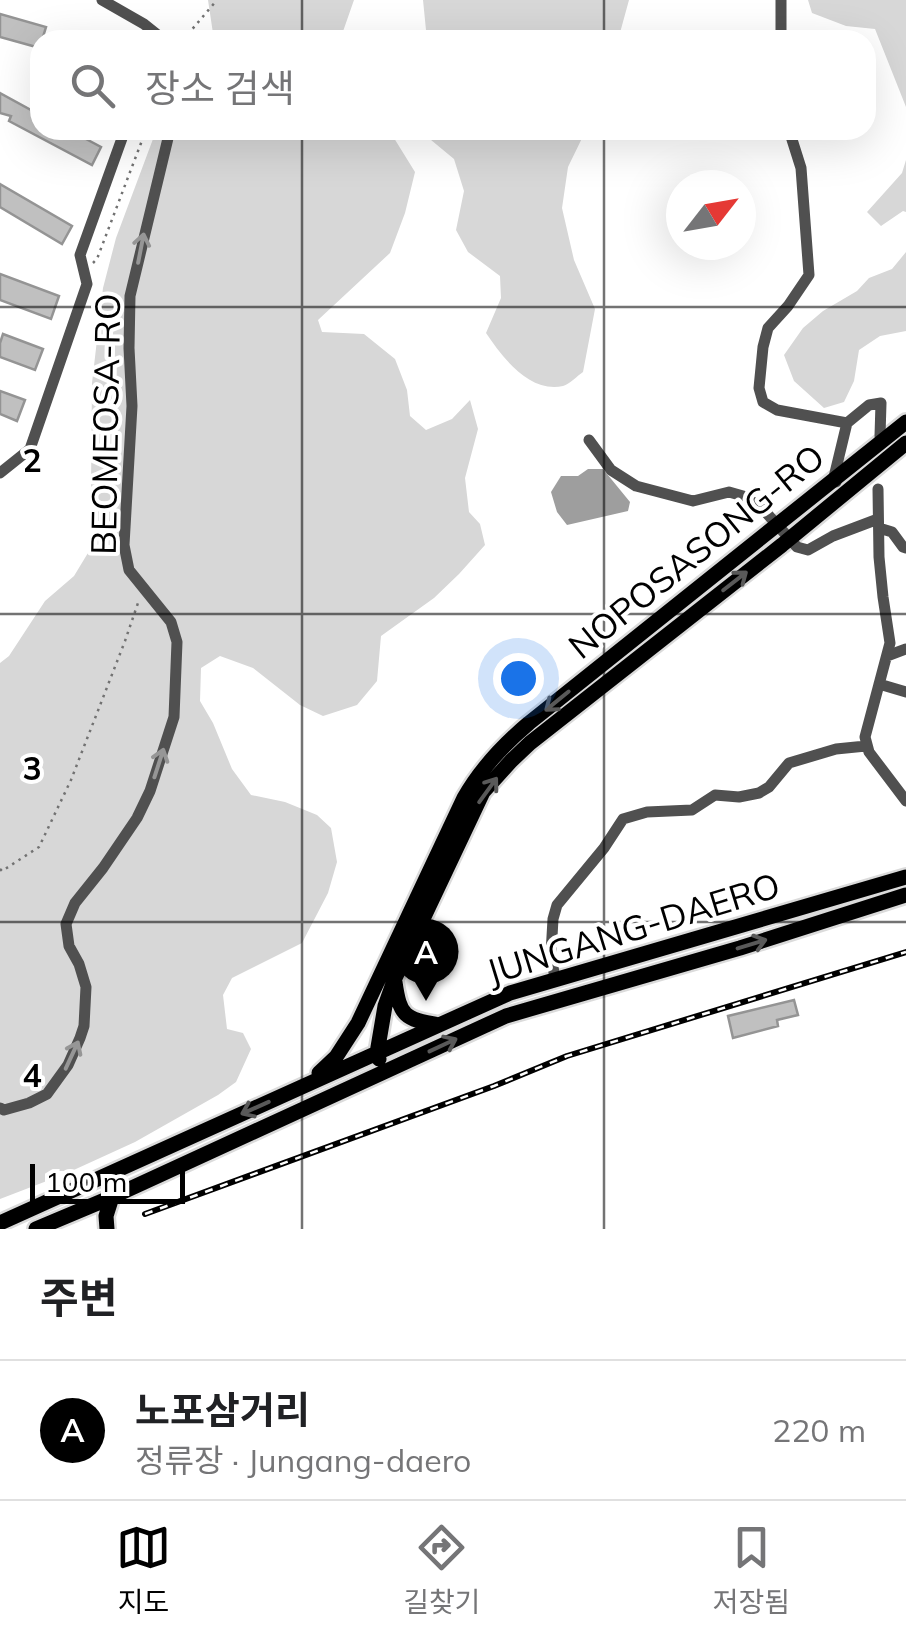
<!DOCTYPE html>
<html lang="ko">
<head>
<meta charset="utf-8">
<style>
	:root { --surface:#fff; --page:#f6f6f6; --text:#202124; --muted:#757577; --line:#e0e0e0; --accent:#000 }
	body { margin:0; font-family:Mulish,"Noto Sans KR",sans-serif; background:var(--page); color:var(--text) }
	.compass { position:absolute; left:666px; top:170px; width:90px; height:90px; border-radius:50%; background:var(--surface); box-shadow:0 10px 40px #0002; rotate:59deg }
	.scale { position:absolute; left:30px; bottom:25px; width:155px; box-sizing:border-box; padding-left:10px; border:5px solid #000; border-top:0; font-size:28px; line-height:35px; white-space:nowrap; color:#000; -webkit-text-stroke:8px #fff; paint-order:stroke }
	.you { position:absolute; left:518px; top:678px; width:35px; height:35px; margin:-25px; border:8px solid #fff; border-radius:50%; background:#1a73e8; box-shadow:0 0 0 15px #1a73e833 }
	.badge { display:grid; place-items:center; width:65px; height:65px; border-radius:50%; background:var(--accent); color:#fff; font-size:32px; font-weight:700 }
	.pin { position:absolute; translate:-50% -82px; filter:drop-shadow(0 2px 5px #0008) }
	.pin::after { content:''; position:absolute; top:52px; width:35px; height:30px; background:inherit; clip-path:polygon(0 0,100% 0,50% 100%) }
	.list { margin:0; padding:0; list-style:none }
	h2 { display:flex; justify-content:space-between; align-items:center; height:130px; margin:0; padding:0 40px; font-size:42px }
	h2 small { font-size:32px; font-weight:400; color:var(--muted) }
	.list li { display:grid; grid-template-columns:65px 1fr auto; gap:30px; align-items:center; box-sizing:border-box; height:140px; padding:0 40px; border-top:2px solid var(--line) }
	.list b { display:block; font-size:38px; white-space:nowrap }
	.list p { margin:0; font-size:32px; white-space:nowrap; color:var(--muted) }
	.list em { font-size:32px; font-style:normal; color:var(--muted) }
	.icon { flex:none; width:55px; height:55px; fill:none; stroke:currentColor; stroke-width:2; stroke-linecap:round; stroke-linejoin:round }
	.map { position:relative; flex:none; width:906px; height:1229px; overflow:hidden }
	.search { position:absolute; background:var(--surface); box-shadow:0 10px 40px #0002; left:30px; right:30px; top:30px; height:110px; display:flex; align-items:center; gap:25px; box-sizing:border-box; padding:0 35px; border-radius:30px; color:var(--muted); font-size:38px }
	.sheet { height:270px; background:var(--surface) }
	nav { display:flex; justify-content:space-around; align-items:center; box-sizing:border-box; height:140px; border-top:2px solid var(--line); background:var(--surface); font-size:28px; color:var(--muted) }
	nav a { display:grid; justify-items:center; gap:5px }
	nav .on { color:var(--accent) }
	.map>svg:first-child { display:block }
	.green { fill:#d7d7d7 }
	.water { fill:#9e9e9e }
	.building { fill:#c0c0c0; stroke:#949494; stroke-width:2.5 }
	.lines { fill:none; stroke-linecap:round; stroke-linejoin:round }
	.major-casing { stroke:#dbdbdb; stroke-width:20 }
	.path { stroke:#727272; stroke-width:2.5; stroke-dasharray:2.5 5; stroke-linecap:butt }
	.minor { stroke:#505050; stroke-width:11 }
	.major { stroke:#000; stroke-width:15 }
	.rail-casing { stroke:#000; stroke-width:6 }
	.rail { stroke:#fff; stroke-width:2.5; stroke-dasharray:8; stroke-linecap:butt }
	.oneway { stroke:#969696 }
	.oneway2 { stroke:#595959 }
	.grid { fill:none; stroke:#000; stroke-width:2.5; stroke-opacity:0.55 }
	.labels { text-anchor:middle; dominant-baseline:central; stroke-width:8; stroke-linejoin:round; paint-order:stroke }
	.street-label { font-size:35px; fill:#000; stroke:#fff }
	.grid-label { font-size:32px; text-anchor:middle; font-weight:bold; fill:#000; stroke:#fff; stroke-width:8; stroke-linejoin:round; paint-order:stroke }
</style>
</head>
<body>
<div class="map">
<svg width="906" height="1229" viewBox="0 0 906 1229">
	<rect width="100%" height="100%" fill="#fff"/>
	<path class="green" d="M208 0H354L340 40H214Z
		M423 0H629L618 40H427Z
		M808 0H906V107L875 29 846 26 812 13Z
		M161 130H389L415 172 405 213 390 253 318 320 322 332 364 334 395 359 407 390 410 416 426 430 452 419 470 400 478 429 465 478 469 512 480 524 485 545 459 574 434 598 381 636 377 681 357 705 323 716 300 705 253 668 220 656 201 668 200 701 213 723 232 769 251 795 285 802 317 815 331 828 337 862 328 893 302 943 232 978 223 995 227 1029 243 1033 251 1049 236 1082 218 1095 135 1142 65 1174 0 1199V663L9 656 45 601 74 576 94 543 91 486 92 383 103 288 116 238 153 139Z
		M423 130H586L568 167 562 208 574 260 595 309 583 372C577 376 570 384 563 386 529 393 503 358 486 333L501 298 500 276 468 252 456 230 464 191 454 159 425 135Z
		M906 160V212L903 211 881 226 867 212 902 173Z
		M906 252V331L880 336 859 350 854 381 844 402 824 408 794 381 784 355 803 328 823 311 857 291 869 278 892 269Z"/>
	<path class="water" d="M588 469H603L630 502 628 511 567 525 557 512 551 492 561 476H578Z"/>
	<path class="building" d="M0 14 46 27 42 40H40V48L0 37Z
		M0 93 40 115V130H69L101 147 92 165 9 121 11 116 0 113Z
		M0 184 72 226 62 244 0 207Z
		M0 274 59 296 51 319 0 300Z
		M3 334 43 349 35 370 0 357V343Z
		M0 391 25 400 17 421 0 414Z
		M794 1000 798 1015 777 1020 778 1026 733 1038 728 1016Z"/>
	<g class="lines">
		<defs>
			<path id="major" d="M395 982C400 1016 404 1019 439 1025
				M379 1059 377 1053 385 1006 395 978 483 792 511 761 530 743 782 545 906 443
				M319 1073 336 1057 358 1023 464 798C481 768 503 745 529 723L906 422
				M0 1223 510 993 906 877
				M36 1229 112 1197 506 1016 740 948 906 895
				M107 1229 106 1216 112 1197"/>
		</defs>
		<use href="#major" class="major-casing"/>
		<path class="path" d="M183 40 217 0
			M93 263 97 259 146 130
			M0 869 2 871 39 847 71 780 125 641 139 600"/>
		<path class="minor" d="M102 0 144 24 164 40
			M781 0V40
			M789 130 801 168 809 275 788 306 768 328 763 347 759 388 763 402 777 410 847 423
			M847 423 869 405 881 403 880 436
			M589 440 611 470 636 486 693 501 729 492 743 496 762 508 797 547 808 550 833 536 878 519
			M0 473 30 449 87 284 80 255 125 130
			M836 482 834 477 847 423
			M878 489 879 557 883 597 890 643 865 737 869 752 906 801
			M879 528 892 532 903 547 906 548
			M887 656 906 649
			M879 684 906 692
			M555 979 551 954 553 919 557 905 604 848 623 819 647 812 692 810 715 795 739 797 759 793 769 787 789 763 836 749 866 746
			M0 1108 4 1110 29 1103 47 1094 68 1065 80 1038 84 1026 86 987 79 964 69 946 66 924 75 903 103 868 137 818 150 791 174 717 177 642 171 622 129 570 124 545 132 406 129 348 130 296 170 130"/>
		<use href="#major" class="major"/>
		<defs>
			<path id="rail" d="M145 1214 494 1086 567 1056 906 952"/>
		</defs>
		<use href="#rail" class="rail-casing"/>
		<use href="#rail" class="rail"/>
	</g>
	<defs><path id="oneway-shaft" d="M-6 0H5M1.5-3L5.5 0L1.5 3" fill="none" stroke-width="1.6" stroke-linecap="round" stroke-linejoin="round" transform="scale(2.5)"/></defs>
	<g class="oneway">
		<use href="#oneway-shaft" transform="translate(141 248) rotate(-79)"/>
		<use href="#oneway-shaft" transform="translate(159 763) rotate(-72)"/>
		<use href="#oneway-shaft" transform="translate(72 1055) rotate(-65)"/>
	</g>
	<g class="oneway2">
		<use href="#oneway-shaft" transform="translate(735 581) rotate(-38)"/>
		<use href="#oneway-shaft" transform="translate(557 701) rotate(141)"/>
		<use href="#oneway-shaft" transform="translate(488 790) rotate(-54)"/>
		<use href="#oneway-shaft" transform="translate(752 944) rotate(-17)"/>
		<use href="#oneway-shaft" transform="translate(443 1045) rotate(-25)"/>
		<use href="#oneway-shaft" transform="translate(255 1108) rotate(156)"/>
	</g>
	<path class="grid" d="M302 0V40M604 0V40M302 130V1229M604 130V1229M0 307H906M0 614H906M0 922H906"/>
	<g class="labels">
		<g class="street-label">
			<text transform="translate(105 424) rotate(-89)">BEOMEOSA-RO</text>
			<text transform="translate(696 551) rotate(-39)">NOPOSASONG-RO</text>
			<text transform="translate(633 928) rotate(-17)">JUNGANG-DAERO</text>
		</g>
	</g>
	<g class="grid-label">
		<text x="32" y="472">2</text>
		<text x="32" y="780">3</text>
		<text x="32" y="1087">4</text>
	</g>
</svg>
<svg class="compass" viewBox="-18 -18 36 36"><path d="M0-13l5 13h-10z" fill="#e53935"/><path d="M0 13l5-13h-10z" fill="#757577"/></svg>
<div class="scale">100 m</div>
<div class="you"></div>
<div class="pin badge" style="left:426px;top:1001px">A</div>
<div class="search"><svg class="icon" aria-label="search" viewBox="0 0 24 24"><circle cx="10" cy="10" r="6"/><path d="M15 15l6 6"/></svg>장소 검색</div>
</div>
<section class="sheet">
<h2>주변<small></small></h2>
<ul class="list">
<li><span class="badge">A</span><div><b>노포삼거리</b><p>정류장 · Jungang-daero</p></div><em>220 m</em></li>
</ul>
</section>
<nav>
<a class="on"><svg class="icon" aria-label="map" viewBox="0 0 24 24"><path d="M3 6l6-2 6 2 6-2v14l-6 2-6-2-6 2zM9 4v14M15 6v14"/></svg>지도</a>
<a><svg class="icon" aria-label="directions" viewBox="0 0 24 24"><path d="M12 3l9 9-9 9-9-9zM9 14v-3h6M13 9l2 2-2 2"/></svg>길찾기</a>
<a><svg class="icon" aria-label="saved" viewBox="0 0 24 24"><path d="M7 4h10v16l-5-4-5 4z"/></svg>저장됨</a>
</nav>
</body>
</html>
